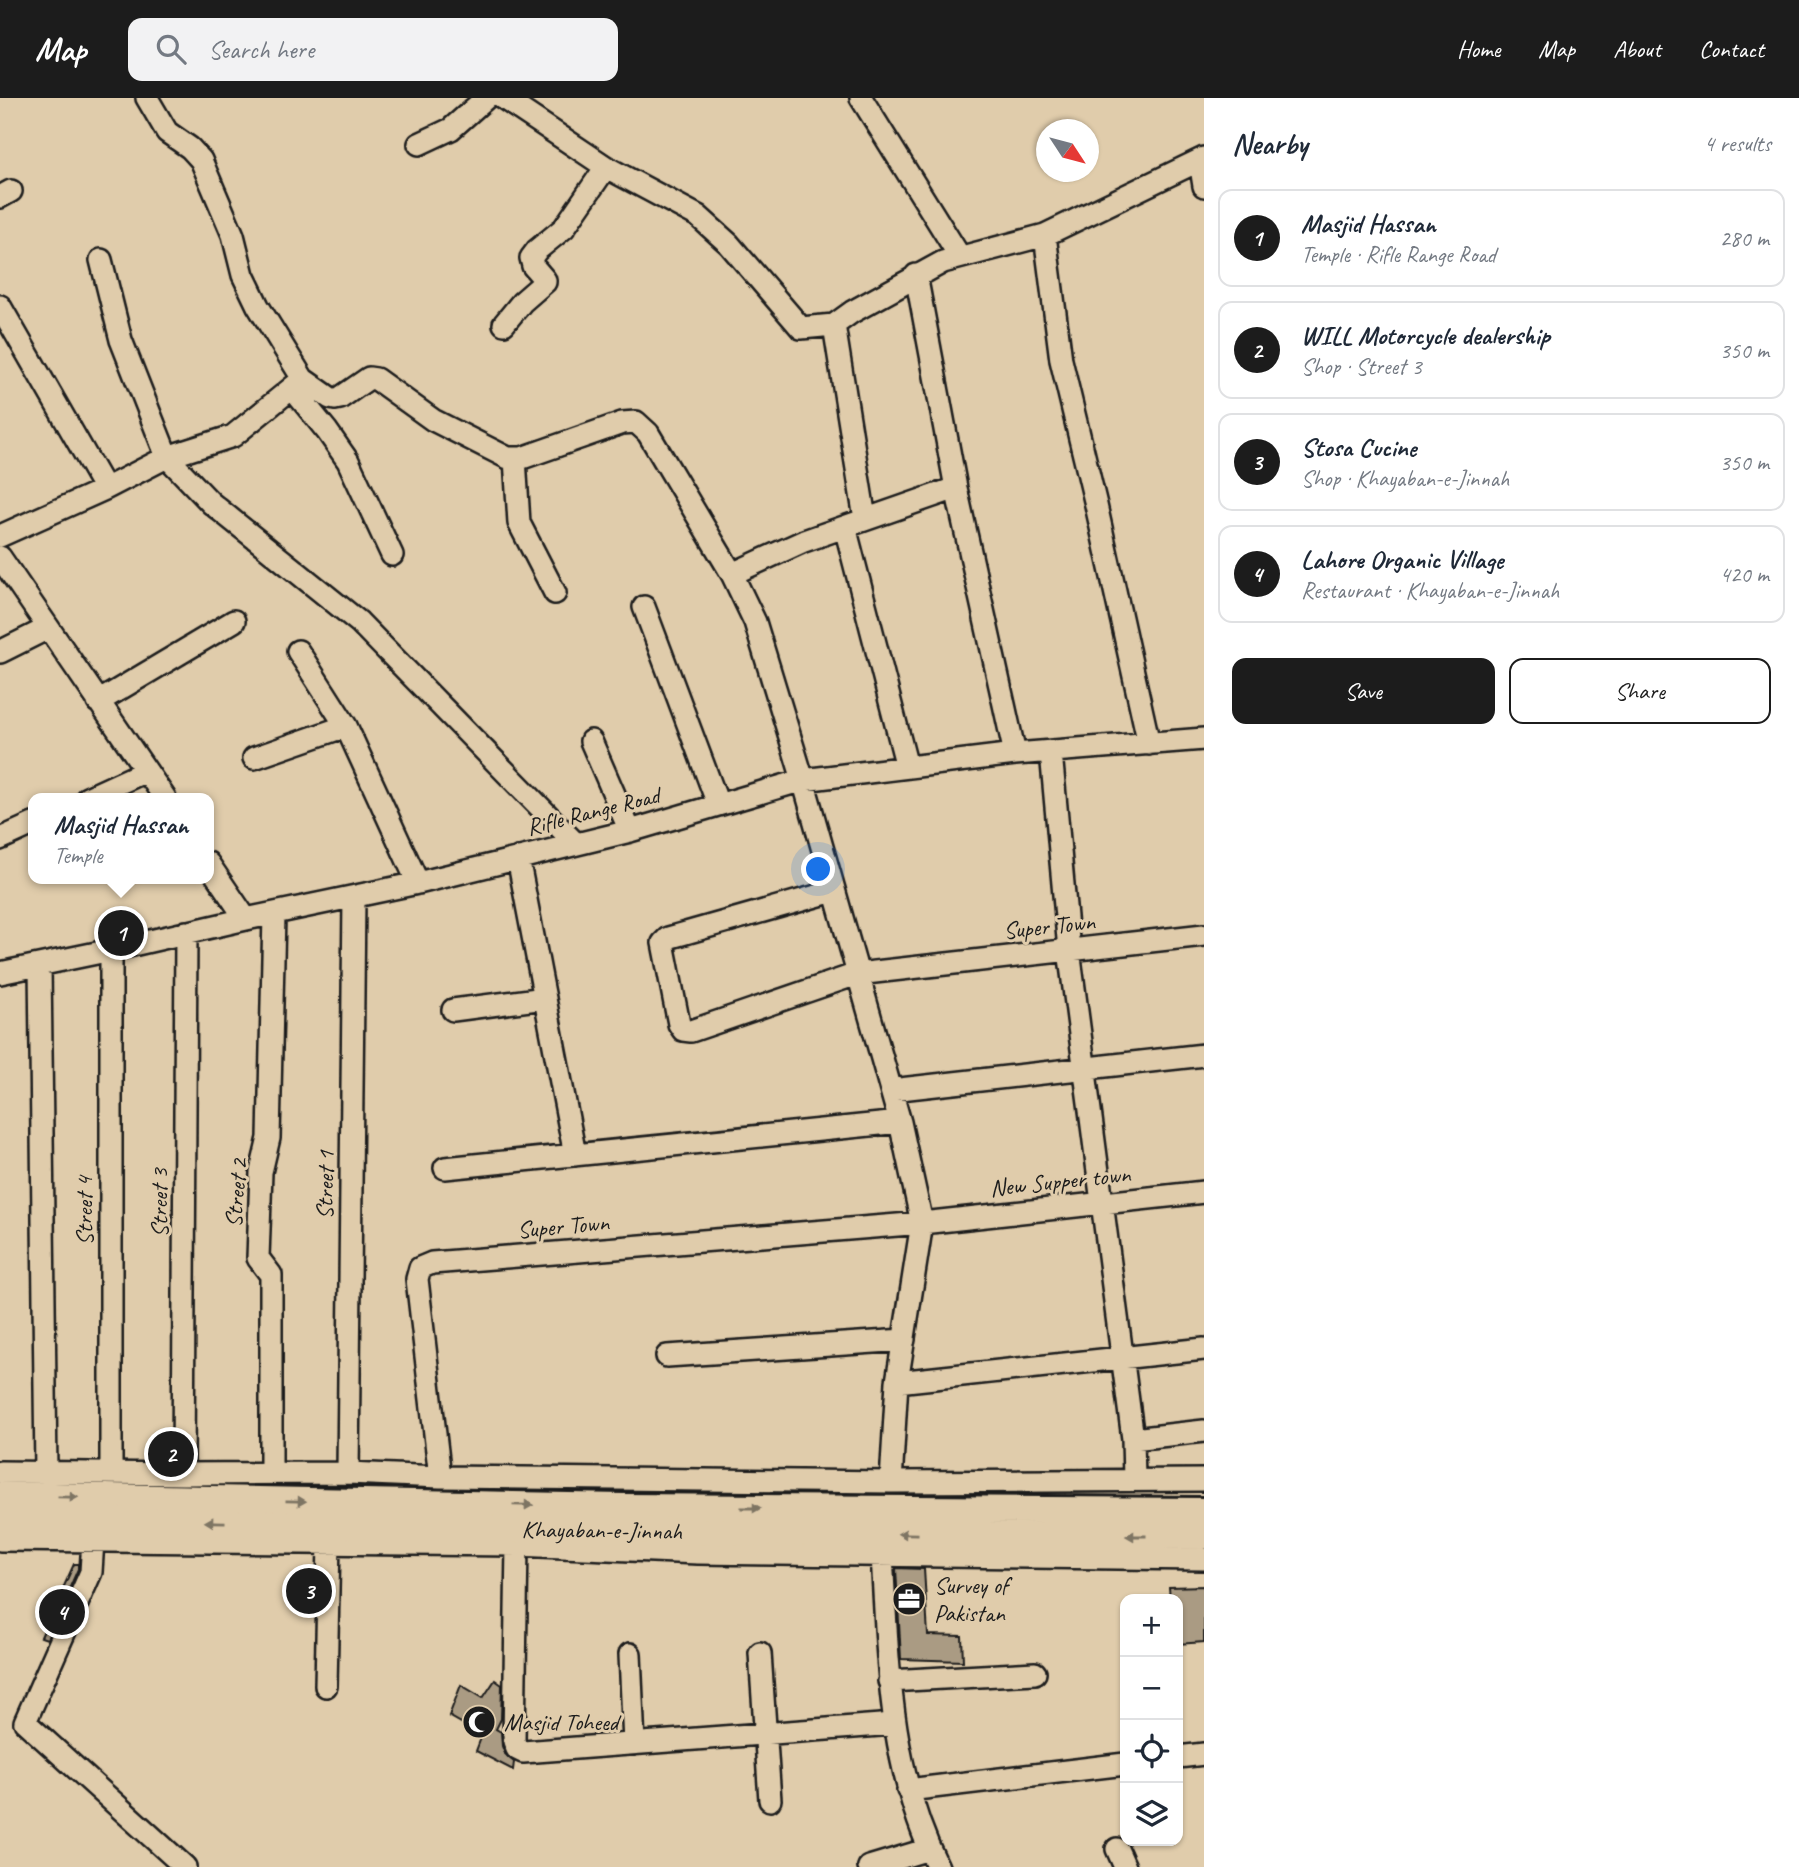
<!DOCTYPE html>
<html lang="en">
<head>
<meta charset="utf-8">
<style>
	:root { --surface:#fff; --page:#f2f2f3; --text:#1f2937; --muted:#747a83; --line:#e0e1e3; --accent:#1c1c1c }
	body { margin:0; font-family:Caveat,sans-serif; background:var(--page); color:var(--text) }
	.controls { position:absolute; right:21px; bottom:21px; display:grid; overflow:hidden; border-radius:14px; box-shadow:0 2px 5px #0004 }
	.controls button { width:63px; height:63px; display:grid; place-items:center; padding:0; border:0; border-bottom:2px solid var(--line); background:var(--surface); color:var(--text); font:35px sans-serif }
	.compass { position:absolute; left:1036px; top:21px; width:63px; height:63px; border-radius:50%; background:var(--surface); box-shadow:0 2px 5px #0004; rotate:126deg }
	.you { position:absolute; left:819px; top:772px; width:24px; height:24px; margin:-18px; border:5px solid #fff; border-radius:50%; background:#1a73e8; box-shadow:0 0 0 10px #1a73e833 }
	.badge { display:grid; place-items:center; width:46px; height:46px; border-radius:50%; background:var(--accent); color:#fff; font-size:23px; font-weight:700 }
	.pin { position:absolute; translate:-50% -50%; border:4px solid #fff; box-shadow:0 2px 7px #0006 }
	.popup { position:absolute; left:28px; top:695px; width:186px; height:91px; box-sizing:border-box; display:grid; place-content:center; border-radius:14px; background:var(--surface); filter:drop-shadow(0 2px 5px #0005); font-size:23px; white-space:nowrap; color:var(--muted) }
	.popup b { font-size:26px; color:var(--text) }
	.popup::after { content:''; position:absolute; left:50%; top:100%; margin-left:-14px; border:14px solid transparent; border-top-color:var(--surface) }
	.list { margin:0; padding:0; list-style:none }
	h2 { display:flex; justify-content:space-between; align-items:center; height:91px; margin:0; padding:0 28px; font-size:30px }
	h2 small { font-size:23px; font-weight:400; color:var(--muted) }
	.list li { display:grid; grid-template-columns:46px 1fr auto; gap:21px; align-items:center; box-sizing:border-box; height:98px; margin:0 14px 14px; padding:0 14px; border:2px solid var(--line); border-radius:14px }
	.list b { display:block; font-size:26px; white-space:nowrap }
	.list p { margin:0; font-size:23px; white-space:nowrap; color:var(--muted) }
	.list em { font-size:23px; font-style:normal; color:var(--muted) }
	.actions { display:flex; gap:14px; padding:21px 28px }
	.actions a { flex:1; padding:16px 0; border:2px solid var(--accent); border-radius:14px; text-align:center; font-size:24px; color:var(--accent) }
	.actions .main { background:var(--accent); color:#fff }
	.icon { flex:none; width:38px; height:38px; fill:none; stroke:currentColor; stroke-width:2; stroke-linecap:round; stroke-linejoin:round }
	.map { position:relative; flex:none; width:1204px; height:1769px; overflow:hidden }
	header { display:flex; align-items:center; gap:42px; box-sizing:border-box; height:98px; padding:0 35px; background:var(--accent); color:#fff }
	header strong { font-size:33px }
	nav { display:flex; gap:38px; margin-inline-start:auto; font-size:24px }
	.search { width:490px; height:63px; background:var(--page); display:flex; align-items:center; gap:18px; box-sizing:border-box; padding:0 24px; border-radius:14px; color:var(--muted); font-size:26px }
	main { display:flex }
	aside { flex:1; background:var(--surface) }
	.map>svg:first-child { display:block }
	.building { fill:#aa9b83; stroke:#1c1c1c; stroke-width:2 }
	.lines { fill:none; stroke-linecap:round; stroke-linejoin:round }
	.minor-casing { stroke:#1c1c1c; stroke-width:26 }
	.major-casing { stroke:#1c1c1c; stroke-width:32 }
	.minor { stroke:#e0ccab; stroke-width:21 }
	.major { stroke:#e0ccab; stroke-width:26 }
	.oneway { fill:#7e7464 }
	.labels { text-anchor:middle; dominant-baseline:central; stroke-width:6; stroke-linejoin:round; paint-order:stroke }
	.street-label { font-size:24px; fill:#1c1c1c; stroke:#e0ccab }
	.poi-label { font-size:24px; fill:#1c1c1c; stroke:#e0ccab; text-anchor:start }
</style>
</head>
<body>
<header>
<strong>Map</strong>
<div class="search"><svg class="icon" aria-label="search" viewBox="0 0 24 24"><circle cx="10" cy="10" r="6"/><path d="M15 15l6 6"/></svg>Search here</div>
<nav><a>Home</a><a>Map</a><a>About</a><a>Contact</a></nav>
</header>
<main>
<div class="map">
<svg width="1204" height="1769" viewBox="0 0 1204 1769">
	<rect width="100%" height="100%" fill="#e0ccab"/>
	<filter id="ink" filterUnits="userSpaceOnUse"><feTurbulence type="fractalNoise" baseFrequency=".0143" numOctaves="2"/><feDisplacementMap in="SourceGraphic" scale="14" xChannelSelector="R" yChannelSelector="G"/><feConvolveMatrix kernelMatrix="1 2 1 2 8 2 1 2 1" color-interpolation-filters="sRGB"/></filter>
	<g filter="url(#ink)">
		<path class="building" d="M74 1466H78V1471L47 1541 41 1539Z
			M896 1470 924 1471 928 1537 962 1538 963 1563 901 1561Z
			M1204 1488V1544L1178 1546V1501H1170L1169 1489Z
			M495 1582 502 1587 501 1621 496 1631 501 1634 502 1648 505 1656 514 1664 513 1672 476 1653 482 1637 449 1618 461 1587 483 1600Z"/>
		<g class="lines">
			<defs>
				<path id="minor" d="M147 0 167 34 190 50 201 62 233 137 243 177 258 208 303 281 330 300 335 301 340 300 369 280 376 281 433 322 508 360H522L622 325 636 324 648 335 732 476 755 524 803 682 900 1024 922 1125 897 1284 891 1384
					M503 0 606 69 698 118 729 146 801 230 834 227 852 214 943 164 1045 137 1204 60
					M861 0 960 159
					M419 46 451 31 486 0
					M1200 63 1204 88
					M0 99 11 93
					M1045 137 1061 262 1096 407 1149 646
					M101 162 121 242 167 359 211 405 359 524 576 746
					M916 177 956 390 1015 656
					M0 208 105 391
					M504 226 522 204 545 184V182L533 168 531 160 537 152 564 130 606 69
					M834 227 865 421
					M292 290 327 333 348 363 392 457
					M515 360 519 425 555 495
					M845 429 907 669
					M0 438 105 391 167 359 233 338 303 281
					M0 459 165 700
					M732 476 804 443 956 390
					M644 509 718 706
					M298 553 346 628 418 785
					M0 554 48 530
					M98 604 234 523
					M591 643 630 733
					M1051 654 1069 852 1133 1341 1134 1381
					M254 660 346 628
					M87 700 146 673
					M0 741 33 726
					M518 760 575 1057
					M208 765 246 821
					M834 793 668 840 663 845 679 926 683 932 691 933 857 876 1204 837
					M40 867 46 1374
					M0 875 111 852 246 821 418 785 630 733 803 682 1015 656 1204 641
					M453 912 545 900
					M891 992 1204 957
					M445 1070 900 1024
					M667 1258 904 1242
					M897 1284 1204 1251
					M1133 1341 1204 1333
					M0 1374 183 1376 348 1375 440 1379 891 1384 1204 1382
					M111 1375V852
					M271 1375V1177L258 1160 261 1074 269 1040 274 816
					M348 1375 354 799
					M183 1376 186 834
					M440 1379 417 1181 420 1170 432 1165 922 1125 1204 1094
					M0 1442 517 1447 698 1455 1204 1461
					M93 1442 91 1474 25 1624 185 1769
					M517 1447 514 1643 517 1651 523 1654 894 1626
					M882 1456C888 1563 889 1671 938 1769
					M760 1555 770 1702
					M630 1556 634 1646
					M889 1583 1035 1575
					M326 1588 329 1444
					M1178 1659 1204 1656
					M908 1692 1125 1666
					M1117 1751 1125 1769
					M869 1769 929 1751"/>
				<g id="major">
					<path d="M0 1397 623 1409 1204 1413"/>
					<path id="s1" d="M0 1420 510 1431 984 1437 1204 1438"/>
				</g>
			</defs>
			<use href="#minor" class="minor-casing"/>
			<use href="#major" class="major-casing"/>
			<use href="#minor" class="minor"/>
			<use href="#major" class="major"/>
		</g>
		<defs><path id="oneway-solid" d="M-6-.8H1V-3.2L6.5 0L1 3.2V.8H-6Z" transform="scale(1.75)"/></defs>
		<g class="oneway">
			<use href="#oneway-solid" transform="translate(68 1399) rotate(1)"/>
			<use href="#oneway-solid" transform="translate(296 1403) rotate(1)"/>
			<use href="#oneway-solid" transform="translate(523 1407) rotate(1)"/>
			<use href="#oneway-solid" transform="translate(751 1410)"/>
			<use href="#oneway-solid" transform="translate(215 1424) rotate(-179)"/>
			<use href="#oneway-solid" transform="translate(908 1436) rotate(-179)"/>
			<use href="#oneway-solid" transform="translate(1136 1438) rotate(-180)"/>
		</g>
	</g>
	<defs>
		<symbol id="office-disc" viewBox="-11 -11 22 22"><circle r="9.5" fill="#1c1c1c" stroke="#e0ccab"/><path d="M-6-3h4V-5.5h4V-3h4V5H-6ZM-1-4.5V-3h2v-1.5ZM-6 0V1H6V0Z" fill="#fff"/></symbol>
		<symbol id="mosque-disc" viewBox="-11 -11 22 22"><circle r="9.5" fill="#1c1c1c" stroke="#e0ccab"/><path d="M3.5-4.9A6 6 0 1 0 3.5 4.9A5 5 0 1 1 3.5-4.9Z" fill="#fff"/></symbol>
	</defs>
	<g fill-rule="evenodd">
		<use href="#office-disc" x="890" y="1482" width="38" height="38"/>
		<use href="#mosque-disc" x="460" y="1605" width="38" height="38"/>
	</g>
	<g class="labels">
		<g class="street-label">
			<text transform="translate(593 713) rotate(-14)">Rifle Range Road</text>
			<text transform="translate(1049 828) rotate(-6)">Super Town</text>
			<text transform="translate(1060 1083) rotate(-6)">New Supper town</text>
			<text transform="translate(325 1087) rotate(-89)">Street 1</text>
			<text transform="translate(236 1095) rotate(-85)">Street 2</text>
			<text transform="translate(159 1105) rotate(-90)">Street 3</text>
			<text transform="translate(84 1113) rotate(-90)">Street 4</text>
			<text transform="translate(563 1128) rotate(-5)">Super Town</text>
			<text stroke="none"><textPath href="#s1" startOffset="602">Khayaban-e-Jinnah</textPath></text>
		</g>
		<g class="poi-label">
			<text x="934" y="1487">Survey of<tspan x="934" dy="28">Pakistan</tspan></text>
			<text x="504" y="1624">Masjid Toheed</text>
		</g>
	</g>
</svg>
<div class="controls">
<button>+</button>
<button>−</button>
<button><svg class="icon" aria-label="locate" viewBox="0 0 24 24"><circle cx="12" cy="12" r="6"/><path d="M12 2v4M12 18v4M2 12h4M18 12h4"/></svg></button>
<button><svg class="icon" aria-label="layers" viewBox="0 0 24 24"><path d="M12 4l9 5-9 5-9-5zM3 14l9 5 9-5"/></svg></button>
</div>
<svg class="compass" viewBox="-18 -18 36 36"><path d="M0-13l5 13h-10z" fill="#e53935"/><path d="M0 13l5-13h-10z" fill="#747a83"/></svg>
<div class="you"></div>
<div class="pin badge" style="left:121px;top:835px">1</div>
<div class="popup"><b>Masjid Hassan</b>Temple</div>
<div class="pin badge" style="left:171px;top:1356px">2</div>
<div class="pin badge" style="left:309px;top:1493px">3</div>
<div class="pin badge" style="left:62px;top:1514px">4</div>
</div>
<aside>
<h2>Nearby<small>4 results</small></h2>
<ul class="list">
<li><span class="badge">1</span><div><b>Masjid Hassan</b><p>Temple · Rifle Range Road</p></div><em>280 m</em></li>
<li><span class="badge">2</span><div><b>WILL Motorcycle dealership</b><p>Shop · Street 3</p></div><em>350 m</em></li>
<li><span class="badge">3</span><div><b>Stosa Cucine</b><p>Shop · Khayaban-e-Jinnah</p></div><em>350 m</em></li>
<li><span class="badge">4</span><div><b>Lahore Organic Village</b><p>Restaurant · Khayaban-e-Jinnah</p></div><em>420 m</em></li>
</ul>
<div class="actions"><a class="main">Save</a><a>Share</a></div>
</aside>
</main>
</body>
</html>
